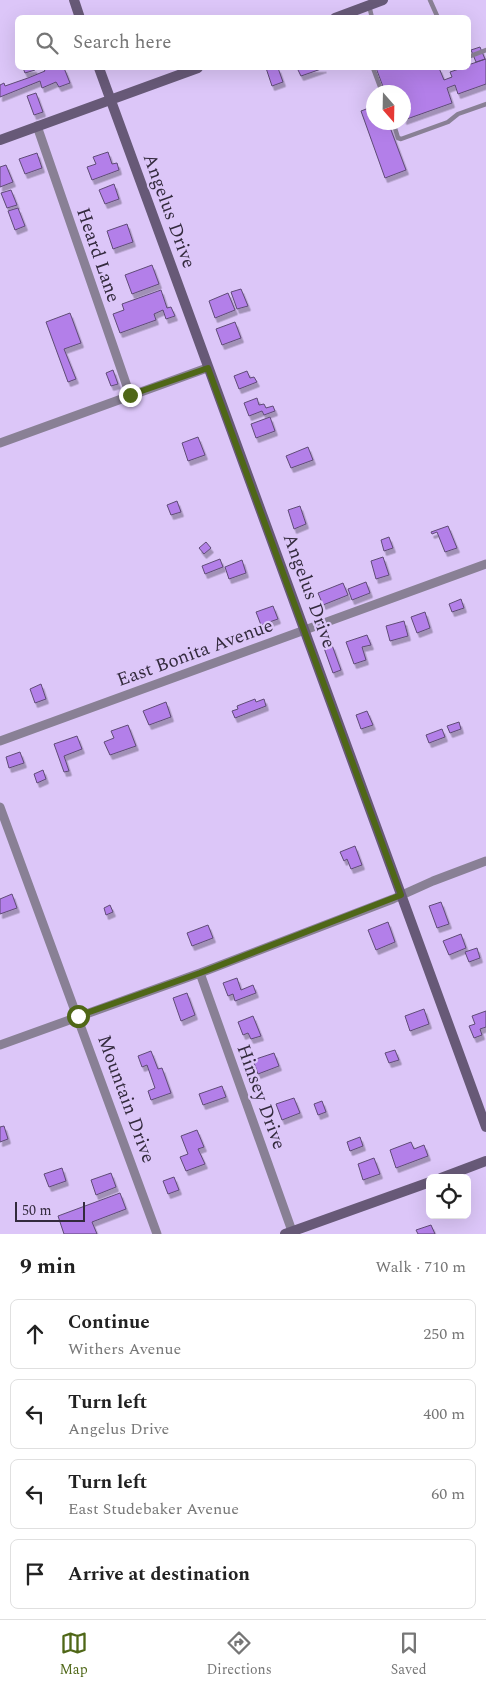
<!DOCTYPE html>
<html lang="en">
<head>
<meta charset="utf-8">
<style>
	:root { --surface:#fff; --page:#f6f6f6; --text:#222; --muted:#767676; --line:#e0e0e0; --accent:#4f6717 }
	body { margin:0; font-family:Spectral,serif; background:var(--page); color:var(--text) }
	.controls { position:absolute; right:15px; bottom:15px; display:grid; overflow:hidden; border-radius:8px; box-shadow:0 5px 20px #0002 }
	.controls button { width:45px; height:45px; display:grid; place-items:center; padding:0; border:0; border-bottom:1px solid var(--line); background:var(--surface); color:var(--text); font:25px sans-serif }
	.compass { position:absolute; left:366px; top:85px; width:45px; height:45px; border-radius:50%; background:var(--surface); box-shadow:0 5px 20px #0002; rotate:160deg }
	.scale { position:absolute; left:15px; bottom:12px; width:70px; box-sizing:border-box; padding-left:5px; border:2px solid #332a3d; border-top:0; font-size:14px; line-height:18px; white-space:nowrap; color:#332a3d; -webkit-text-stroke:4px #dcc6f8; paint-order:stroke }
	.stop { position:absolute; width:15px; height:15px; margin:-11px; border:4px solid #4f6717; border-radius:50%; background:#fff }
	.stop.end { background:#4f6717; border-color:#fff; box-shadow:0 1px 5px #0008 }
	.list { margin:0; padding:0; list-style:none }
	h2 { display:flex; justify-content:space-between; align-items:center; height:65px; margin:0; padding:0 20px; font-size:21px }
	h2 small { font-size:16px; font-weight:400; color:var(--muted) }
	.list li { display:grid; grid-template-columns:32px 1fr auto; gap:15px; align-items:center; box-sizing:border-box; height:70px; margin:0 10px 10px; padding:0 10px; border:1px solid var(--line); border-radius:8px }
	.list b { display:block; font-size:19px; white-space:nowrap }
	.list p { margin:0; font-size:16px; white-space:nowrap; color:var(--muted) }
	.list em { font-size:16px; font-style:normal; color:var(--muted) }
	.icon { flex:none; width:28px; height:28px; fill:none; stroke:currentColor; stroke-width:2; stroke-linecap:round; stroke-linejoin:round }
	.map { position:relative; flex:none; width:486px; height:1234px; overflow:hidden }
	.search { position:absolute; background:var(--surface); box-shadow:0 5px 20px #0002; left:15px; right:15px; top:15px; height:55px; display:flex; align-items:center; gap:12px; box-sizing:border-box; padding:0 18px; border-radius:8px; color:var(--muted); font-size:19px }
	.sheet { height:385px; background:var(--surface) }
	nav { display:flex; justify-content:space-around; align-items:center; box-sizing:border-box; height:70px; border-top:1px solid var(--line); background:var(--surface); font-size:14px; color:var(--muted) }
	nav a { display:grid; justify-items:center; gap:2px }
	nav .on { color:var(--accent) }
	.map>svg:first-child { display:block }
	.building { fill:#b37fe9; stroke:#5f4b76; filter:url(#shadow) }
	.lines { fill:none; stroke-linecap:round; stroke-linejoin:round }
	.lane { stroke:#898095; stroke-width:4.5 }
	.street { stroke:#898095; stroke-width:9 }
	.secondary { stroke:#675977; stroke-width:10 }
	.route { stroke:#4f6717; stroke-width:6 }
	.labels { text-anchor:middle; dominant-baseline:central; stroke-width:4.5; stroke-linejoin:round; paint-order:stroke }
	.street-label { font-size:19px; fill:#332a3d; stroke:#dcc6f8 }
</style>
</head>
<body>
<div class="map">
<svg width="486" height="1234" viewBox="0 0 486 1234">
	<defs>
		<filter id="shadow"><feDropShadow dx="2.5" dy="4.5" stdDeviation="0" flood-color="#0004"/></filter>
	</defs>
	<rect width="100%" height="100%" fill="#dcc6f8"/>
	<path class="building" d="M480 47 485 59 476 62 471 50Z
		M486 59V84L458 94 455 85 447 88 452 103 404 120V92H385L376 68H439L444 80 452 77 450 72 462 68H468V65Z
		M23 68H34L35 70 25 73Z
		M43 68H64L70 83 59 87 56 82 42 88 40 81 0 97V85L4 83 5 86 28 78 45 71Z
		M266 68H278L283 82 272 86Z
		M297 68H324L301 76Z
		M36 93 43 112 34 115 27 96Z
		M374 106V122H388L406 170 385 178 361 111Z
		M108 152 112 164 117 163 119 170 92 180 87 167 96 164 93 157Z
		M37 153 42 168 25 174 19 159Z
		M6 165 13 182 0 187V167Z
		M114 184 119 199 105 204 99 190Z
		M11 190 17 205 7 208 1 193Z
		M18 208 25 226 15 230 8 211Z
		M127 224 133 242 113 249 107 231Z
		M152 265 159 284 132 294 125 275Z
		M241 289 248 306 237 309 231 292Z
		M161 290 167 308 171 307 175 316 166 319 163 310 154 314 156 320 120 333 113 314 124 310 122 304Z
		M228 293 235 310 215 318 209 301Z
		M70 313 81 343 64 349 76 379 68 382 46 322Z
		M235 322 241 338 222 345 216 329Z
		M113 370 118 384 111 386 106 373Z
		M247 371 250 378 254 377 257 382 239 389 234 376Z
		M257 398 259 405 264 404 266 408 273 406 275 411 264 415 262 411 249 416 244 403Z
		M270 417 275 431 256 438 251 424Z
		M198 437 205 455 188 461 182 443Z
		M308 447 313 460 291 468 286 456Z
		M177 501 181 512 171 515 167 505Z
		M300 506 306 524 294 529 288 510Z
		M448 526 457 548 445 552 437 532 432 534 431 532Z
		M389 537 393 548 384 551 381 540Z
		M206 542 211 548 204 554 199 548Z
		M383 557 389 575 376 579 371 561Z
		M220 559 223 567 205 574 202 566Z
		M242 560 246 573 229 579 225 567Z
		M366 582 370 593 352 600 348 589Z
		M343 583 348 595 323 605 318 593Z
		M461 599 464 608 452 612 449 604Z
		M273 606 278 619 261 625 256 612Z
		M425 612 430 628 417 633 411 617Z
		M404 621 408 636 390 641 386 626Z
		M367 635 371 645 362 647 366 660 354 664 346 642Z
		M332 645 341 670 333 673 324 648Z
		M41 684 46 699 35 703 30 689Z
		M255 699 256 702 264 699 266 706 235 718 232 711 238 709 237 706Z
		M166 702 171 717 149 725 143 711Z
		M367 711 373 725 361 729 356 715Z
		M459 722 461 729 450 733 447 726Z
		M128 725 136 746 110 755 104 742 114 738 111 731Z
		M442 729 445 737 429 743 426 735Z
		M77 736 82 749 64 756 69 771 64 772 54 744Z
		M20 752 24 763 9 768 6 757Z
		M43 770 46 779 37 783 34 774Z
		M355 846 362 865 351 869 347 859 344 861 340 852Z
		M12 894 17 908 0 914V899Z
		M441 902 449 924 437 928 429 906Z
		M110 905 113 912 106 915 104 908Z
		M388 922 395 942 376 950 368 930Z
		M208 925 213 938 192 946 187 933Z
		M461 934 466 948 449 955 443 941Z
		M477 948 480 958 469 962 465 952Z
		M237 978 241 990 253 985 256 993 235 1001 233 994 228 996 223 983Z
		M187 993 195 1015 181 1021 173 998Z
		M424 1009 429 1024 410 1031 405 1016Z
		M486 1011V1027L480 1029 482 1035 474 1038 469 1026 475 1024 472 1016Z
		M253 1016 261 1036 251 1039 248 1033 243 1035 238 1022Z
		M395 1050 399 1060 389 1063 385 1053Z
		M151 1051 158 1069 162 1068 171 1093 151 1100 148 1091 155 1088 147 1065 142 1067 138 1056Z
		M274 1053 279 1066 258 1074 253 1060Z
		M222 1086 226 1097 203 1105 199 1094Z
		M294 1098 300 1113 282 1120 276 1104Z
		M322 1101 326 1112 318 1115 314 1104Z
		M4 1126 8 1139 0 1142V1127Z
		M197 1130 204 1147 198 1149 205 1164 186 1171 180 1157 188 1154 181 1136Z
		M360 1137 363 1146 350 1151 347 1142Z
		M411 1142 414 1149 424 1145 428 1156 396 1168 390 1150Z
		M374 1158 380 1174 363 1180 358 1164Z
		M62 1168 66 1181 49 1187 44 1174Z
		M111 1173 116 1187 96 1195 91 1180Z
		M174 1177 179 1190 168 1194 163 1181Z
		M120 1193 126 1209 92 1222 97 1234H64L58 1216Z
		M431 1225 435 1234H418L416 1230Z"/>
	<g class="lines">
		<path class="lane" d="M430 0 438 18
			M369 5 372 18
			M468 57 486 50
			M373 68 382 92
			M393 122 398 138 401 139 448 122 458 114 486 104"/>
		<path class="street" d="M37 126 130 395
			M0 443 207 368
			M0 741 486 564
			M0 807 157 1234
			M200 973 292 1231
			M0 1045 200 973 393 899 433 881 486 861"/>
		<path class="secondary" d="M74 0 80 18
			M335 18 383 0
			M99 68 486 1127
			M0 140 198 68
			M441 1178 486 1161
			M285 1234 430 1182"/>
	</g>
	<g class="lines">
		<path class="route" d="M78 1016 200 973 401 895 208 368 130 395"/>
	</g>
	<g class="labels">
		<g class="street-label">
			<text transform="translate(169 211) rotate(70)">Angelus Drive</text>
			<text transform="translate(98 255) rotate(71)">Heard Lane</text>
			<text transform="translate(309 591) rotate(70)">Angelus Drive</text>
			<text transform="translate(195 653) rotate(-20)">East Bonita Avenue</text>
			<text transform="translate(261 1097) rotate(70)">Hinsey Drive</text>
			<text transform="translate(126 1099) rotate(70)">Mountain Drive</text>
		</g>
	</g>
</svg>
<div class="controls">
<button><svg class="icon" aria-label="locate" viewBox="0 0 24 24"><circle cx="12" cy="12" r="6"/><path d="M12 2v4M12 18v4M2 12h4M18 12h4"/></svg></button>
</div>
<svg class="compass" viewBox="-18 -18 36 36"><path d="M0-13l5 13h-10z" fill="#e53935"/><path d="M0 13l5-13h-10z" fill="#767676"/></svg>
<div class="scale">50 m</div>
<div class="stop" style="left:78px;top:1016px"></div>
<div class="stop end" style="left:130px;top:395px"></div>
<div class="search"><svg class="icon" aria-label="search" viewBox="0 0 24 24"><circle cx="10" cy="10" r="6"/><path d="M15 15l6 6"/></svg>Search here</div>
</div>
<section class="sheet">
<h2>9 min<small>Walk · 710 m</small></h2>
<ul class="list">
<li><svg class="icon" aria-label="ahead" viewBox="0 0 24 24"><path d="M12 20V5M6 11l6-6 6 6"/></svg><div><b>Continue</b><p>Withers Avenue</p></div><em>250 m</em></li>
<li><svg class="icon" aria-label="left" viewBox="0 0 24 24"><path d="M17 20v-9H6M10 6l-5 5 5 5"/></svg><div><b>Turn left</b><p>Angelus Drive</p></div><em>400 m</em></li>
<li><svg class="icon" aria-label="left" viewBox="0 0 24 24"><path d="M17 20v-9H6M10 6l-5 5 5 5"/></svg><div><b>Turn left</b><p>East Studebaker Avenue</p></div><em>60 m</em></li>
<li><svg class="icon" aria-label="arrive" viewBox="0 0 24 24"><path d="M6 21V4h12l-3 4 3 4H6"/></svg><div><b>Arrive at destination</b></div></li>
</ul>
</section>
<nav>
<a class="on"><svg class="icon" aria-label="map" viewBox="0 0 24 24"><path d="M3 6l6-2 6 2 6-2v14l-6 2-6-2-6 2zM9 4v14M15 6v14"/></svg>Map</a>
<a><svg class="icon" aria-label="directions" viewBox="0 0 24 24"><path d="M12 3l9 9-9 9-9-9zM9 14v-3h6M13 9l2 2-2 2"/></svg>Directions</a>
<a><svg class="icon" aria-label="saved" viewBox="0 0 24 24"><path d="M7 4h10v16l-5-4-5 4z"/></svg>Saved</a>
</nav>
</body>
</html>
